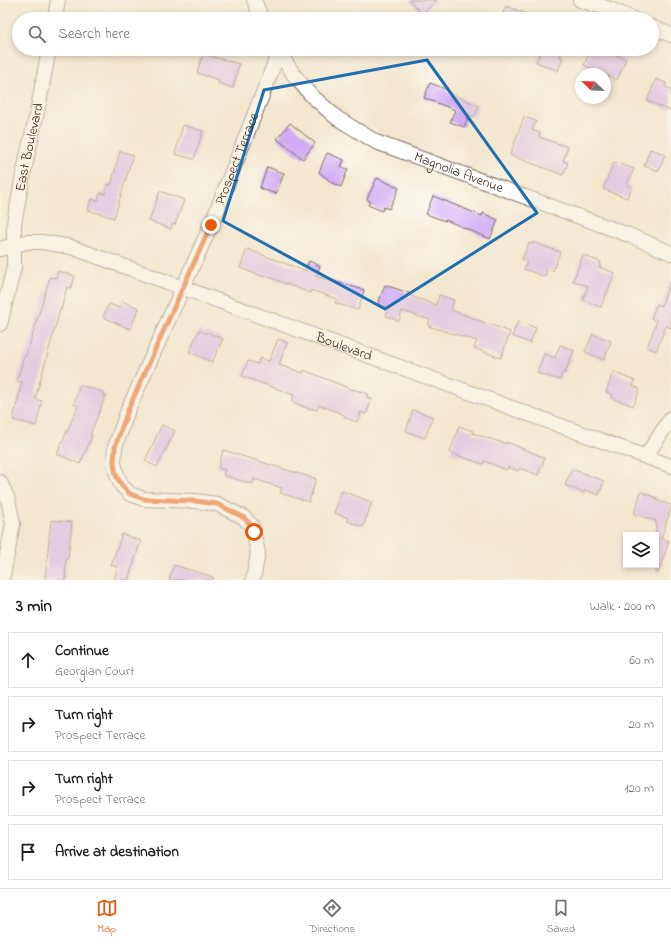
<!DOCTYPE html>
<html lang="en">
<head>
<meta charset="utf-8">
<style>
	:root { --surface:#fff; --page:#f2f2f2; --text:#202124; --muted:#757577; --line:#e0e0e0; --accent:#ea580c }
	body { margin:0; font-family:"Indie Flower",sans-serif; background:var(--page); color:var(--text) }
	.controls { position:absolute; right:12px; bottom:12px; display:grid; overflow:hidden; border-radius:0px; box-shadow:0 2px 6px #0003 }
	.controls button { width:36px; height:36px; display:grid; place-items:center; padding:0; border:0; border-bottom:1px solid var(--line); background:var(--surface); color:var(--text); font:20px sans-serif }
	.compass { position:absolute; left:575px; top:68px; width:36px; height:36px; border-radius:50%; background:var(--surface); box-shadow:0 2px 6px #0003; rotate:293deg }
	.stop { position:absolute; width:12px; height:12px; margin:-9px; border:3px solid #ea580c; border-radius:50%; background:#fff }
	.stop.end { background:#ea580c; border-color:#fff; box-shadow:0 1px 4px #0008 }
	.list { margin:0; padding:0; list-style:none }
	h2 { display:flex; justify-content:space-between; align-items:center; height:52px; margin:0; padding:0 16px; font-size:17px }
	h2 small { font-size:13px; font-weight:400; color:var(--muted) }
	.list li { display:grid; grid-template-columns:26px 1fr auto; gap:12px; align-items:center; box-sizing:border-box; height:56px; margin:0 8px 8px; padding:0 8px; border:1px solid var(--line); border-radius:0px }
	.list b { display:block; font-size:15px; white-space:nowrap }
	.list p { margin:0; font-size:13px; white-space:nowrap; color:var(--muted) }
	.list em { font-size:13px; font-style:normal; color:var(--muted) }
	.icon { flex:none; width:22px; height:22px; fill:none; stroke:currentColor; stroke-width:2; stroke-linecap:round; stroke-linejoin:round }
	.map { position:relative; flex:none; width:671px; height:580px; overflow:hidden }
	.search { position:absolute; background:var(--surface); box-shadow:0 2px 6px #0003; left:12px; right:12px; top:12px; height:44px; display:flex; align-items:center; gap:10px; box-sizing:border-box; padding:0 14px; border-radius:22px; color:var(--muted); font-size:15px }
	.sheet { height:308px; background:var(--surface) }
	nav { display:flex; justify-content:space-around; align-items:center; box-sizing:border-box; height:56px; border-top:1px solid var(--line); background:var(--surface); font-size:11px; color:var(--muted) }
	nav a { display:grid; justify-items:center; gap:2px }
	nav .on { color:var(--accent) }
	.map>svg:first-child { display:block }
	.building { fill:#d0abf3 }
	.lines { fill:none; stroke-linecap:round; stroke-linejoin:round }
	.minor-casing { stroke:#7b6c5c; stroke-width:16 }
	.minor { stroke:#fff; stroke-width:14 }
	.route { stroke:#ea580c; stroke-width:5 }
	.marked { fill:none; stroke:#1f6fb2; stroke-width:3; stroke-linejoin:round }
	.labels { text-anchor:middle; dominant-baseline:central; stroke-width:3.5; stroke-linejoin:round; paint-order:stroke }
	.street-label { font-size:14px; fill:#3b2a1e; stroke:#fff }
</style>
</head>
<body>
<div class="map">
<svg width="671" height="580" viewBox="0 0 671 580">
	<rect width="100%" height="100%" fill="#fff"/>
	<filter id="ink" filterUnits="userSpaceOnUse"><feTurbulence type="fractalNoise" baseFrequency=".025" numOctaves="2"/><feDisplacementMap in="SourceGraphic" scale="8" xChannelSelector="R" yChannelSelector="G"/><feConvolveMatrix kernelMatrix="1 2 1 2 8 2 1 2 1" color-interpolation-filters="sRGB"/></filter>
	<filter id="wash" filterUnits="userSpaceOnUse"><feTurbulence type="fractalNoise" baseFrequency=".012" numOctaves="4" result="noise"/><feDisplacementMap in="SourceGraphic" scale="16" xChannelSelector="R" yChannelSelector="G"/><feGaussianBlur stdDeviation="0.9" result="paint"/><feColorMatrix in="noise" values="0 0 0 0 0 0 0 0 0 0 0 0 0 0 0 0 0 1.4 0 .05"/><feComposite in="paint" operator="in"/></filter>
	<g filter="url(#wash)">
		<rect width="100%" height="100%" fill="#f3e7cf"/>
		<g id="blocks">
			<path class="building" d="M409 0H437L422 14Z
				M506 6 538 18V19H501Z
				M542 49H564L560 57 563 58 558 71 536 62Z
				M591 49H599L626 59 617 80 584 65Z
				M203 54 239 64 233 88 218 83 219 80 197 73Z
				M656 79 666 83 665 87 671 89V111L647 101Z
				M430 83 448 90 447 92 479 106 474 117 469 115 464 127 450 122 455 110 424 98Z
				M524 117 536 121 532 130 540 133 539 137 568 147 563 161 568 163 563 175 510 155Z
				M290 123 315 143 303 159 277 139Z
				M183 125 203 131 194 159 175 154Z
				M650 149 665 154 659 171 644 166Z
				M120 151 133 155 114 218 88 210 91 199 98 201 100 193 105 194 108 184 111 185Z
				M327 153 344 160 341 167 348 169 341 187 332 183 319 172Z
				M614 162 634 169 627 185 632 187 627 198 603 189Z
				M267 167 284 173 276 194 260 188Z
				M377 178 399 188 389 209 384 207 382 211 368 205 370 201 367 199Z
				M160 191 184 200 175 225 172 224 171 229 149 221Z
				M433 196 482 216 483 213 498 220 490 239 446 220 445 221 426 214Z
				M533 242 560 252 553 271 547 269 545 277 524 269 527 261 522 259 529 243 533 244Z
				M247 249 305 271 309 261 320 266 316 276 364 290 358 310 335 303 337 299 311 290 310 293 264 275V277L240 268Z
				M583 255 601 262 599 267 615 273 601 307 583 300 588 286 573 281Z
				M58 271 75 276 71 288 67 287 61 310H60L35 399 42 401 36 426 13 420 22 382 17 381 24 356H26L50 277 56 278Z
				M670 282H671V328L666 326 656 351 647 347 657 321 651 318 657 304 661 306Z
				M385 285 409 293 408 295 436 305 439 295 454 300 451 310 510 332 501 358 474 348 477 341 428 326 430 320 402 311 399 321 386 316 389 308 378 304Z
				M122 301 139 308 130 329 103 317 109 304 119 308Z
				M518 321 536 328 530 343 512 336Z
				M199 330 206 334 207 332 223 339 212 362 189 352Z
				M593 334 611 341 604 360 585 352Z
				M278 339 287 342 279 365 303 373 304 370 353 390V389L368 394 367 397 372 399 366 414 361 412 357 422 344 417 345 415 319 405 317 410 310 408V409L292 402 294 395 242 376 248 361 258 364 260 358 269 361Z
				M560 345 574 350 565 373 563 372 560 380 537 373 544 354 555 358Z
				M613 372 635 381 633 386 640 389 633 406 612 398 613 395 606 392Z
				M80 385 103 392 102 394 106 395 90 435 92 436 80 464 57 454 78 406 74 404Z
				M413 410 433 417 425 438 406 431Z
				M162 425 175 431 157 467 145 461Z
				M459 426 473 431 472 433 506 444 507 442 545 458 538 475 519 468 518 471 508 467 507 470 484 461 483 464 450 453Z
				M223 450 316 479 309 502 280 493 282 488 254 479 252 484 223 475 225 470 218 468Z
				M572 469 604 481 599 495 585 490 584 493 565 485Z
				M342 491 372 502 363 527 347 521 348 518 334 513Z
				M641 492 657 498 656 500 671 505V508L661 539 669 541 658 573H656V521L634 514Z
				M51 520 72 522 68 559H66L65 580H45Z
				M122 534 141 541 128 580H114L118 567 111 565Z
				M174 565 213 577V580H169Z"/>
		</g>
	</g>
	<g filter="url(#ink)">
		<use href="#blocks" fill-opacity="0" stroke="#7b6c5c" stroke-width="1"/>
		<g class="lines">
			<defs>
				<g id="minor">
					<path d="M254 0 262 19"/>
					<path d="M580 0 610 9 633 19"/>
					<path d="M55 19 58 0"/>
					<path d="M652 27 671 35"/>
					<path id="s1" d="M277 49 294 75 312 96 337 118 376 142 629 235 671 253"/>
					<path id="s2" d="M0 249 26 242H42L71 247 671 466"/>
					<path id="s3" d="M0 324 14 267V224L23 175 39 103 49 49"/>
					<path d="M646 456 671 418"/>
					<path d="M0 482 8 499 13 524 2 580"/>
					<path id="s4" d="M253 580 258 553 252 526 243 517 217 504 195 501 144 499 130 494 122 486 117 475 114 463 115 447 128 410 211 225 279 52"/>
				</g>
			</defs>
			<use href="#minor" class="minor-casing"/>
			<use href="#minor" class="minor"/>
		</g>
	</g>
	<g class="lines" filter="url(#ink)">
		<path class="route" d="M211 225 128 410 115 447 114 463 116 475 122 486 130 494 144 499 195 501 217 504 243 517 252 526 254 532"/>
	</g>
	<path d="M0 0H671V580H0ZM427 60 537 213 385 309 223 221 264 90Z" fill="#f3e7cf" fill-opacity=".55" fill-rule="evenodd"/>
	<path class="marked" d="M427 60 537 213 385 309 223 221 264 90Z"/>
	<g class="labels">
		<g class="street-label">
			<text stroke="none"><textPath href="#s3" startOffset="180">East Boulevard</textPath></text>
			<text stroke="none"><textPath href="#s4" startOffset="550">Prospect Terrace</textPath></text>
			<text stroke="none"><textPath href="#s1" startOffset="226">Magnolia Avenue</textPath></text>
			<text stroke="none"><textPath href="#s2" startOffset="363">Boulevard</textPath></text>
		</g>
	</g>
</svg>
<div class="controls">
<button><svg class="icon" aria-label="layers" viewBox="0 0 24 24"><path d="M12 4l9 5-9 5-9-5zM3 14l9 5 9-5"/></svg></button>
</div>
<svg class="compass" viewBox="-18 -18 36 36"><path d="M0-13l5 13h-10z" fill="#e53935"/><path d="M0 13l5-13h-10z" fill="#757577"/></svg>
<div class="stop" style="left:254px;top:532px"></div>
<div class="stop end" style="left:211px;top:225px"></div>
<div class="search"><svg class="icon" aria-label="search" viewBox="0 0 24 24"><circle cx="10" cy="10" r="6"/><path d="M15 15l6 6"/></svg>Search here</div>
</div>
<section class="sheet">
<h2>3 min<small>Walk · 200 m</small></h2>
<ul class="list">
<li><svg class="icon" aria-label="ahead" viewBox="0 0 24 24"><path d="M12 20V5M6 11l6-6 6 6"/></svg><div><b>Continue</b><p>Georgian Court</p></div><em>60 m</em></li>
<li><svg class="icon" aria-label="right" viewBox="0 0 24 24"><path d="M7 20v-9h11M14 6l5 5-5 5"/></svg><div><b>Turn right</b><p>Prospect Terrace</p></div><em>20 m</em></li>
<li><svg class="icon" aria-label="right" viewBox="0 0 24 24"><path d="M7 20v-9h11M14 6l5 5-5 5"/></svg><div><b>Turn right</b><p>Prospect Terrace</p></div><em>120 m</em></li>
<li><svg class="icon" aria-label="arrive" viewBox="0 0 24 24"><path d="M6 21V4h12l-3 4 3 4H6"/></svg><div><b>Arrive at destination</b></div></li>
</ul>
</section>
<nav>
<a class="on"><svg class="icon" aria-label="map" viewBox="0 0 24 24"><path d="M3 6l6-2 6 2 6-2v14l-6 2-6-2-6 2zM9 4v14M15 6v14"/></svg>Map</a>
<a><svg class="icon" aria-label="directions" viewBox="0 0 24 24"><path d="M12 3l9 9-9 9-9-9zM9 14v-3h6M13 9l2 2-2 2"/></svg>Directions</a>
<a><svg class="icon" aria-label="saved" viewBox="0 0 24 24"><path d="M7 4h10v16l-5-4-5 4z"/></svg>Saved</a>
</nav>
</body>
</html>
